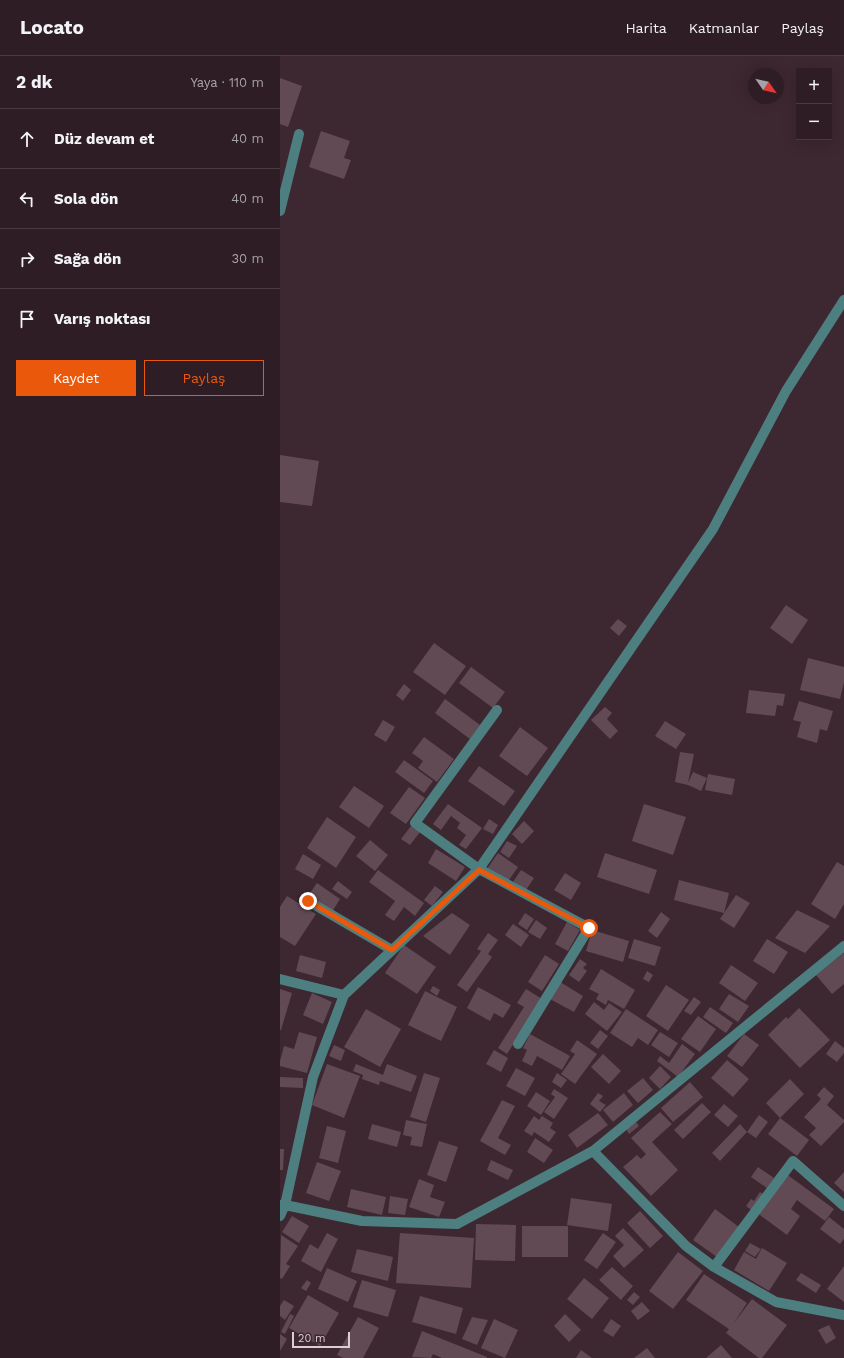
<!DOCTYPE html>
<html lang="tr">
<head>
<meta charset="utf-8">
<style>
	:root { --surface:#2e1d25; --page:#3a2a32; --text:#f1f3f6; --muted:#a7a2a7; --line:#493b42; --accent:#ea580c }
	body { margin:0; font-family:"Work Sans",sans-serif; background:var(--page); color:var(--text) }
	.controls { position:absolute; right:12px; top:12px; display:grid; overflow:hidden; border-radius:0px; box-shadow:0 4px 16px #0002 }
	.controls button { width:36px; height:36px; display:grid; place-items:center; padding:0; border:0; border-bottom:1px solid var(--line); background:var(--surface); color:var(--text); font:20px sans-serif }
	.compass { position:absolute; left:468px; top:12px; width:36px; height:36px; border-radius:50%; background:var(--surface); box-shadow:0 4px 16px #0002; rotate:124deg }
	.scale { position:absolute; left:12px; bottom:10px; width:58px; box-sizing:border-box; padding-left:4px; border:2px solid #dbcdd3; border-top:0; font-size:11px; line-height:14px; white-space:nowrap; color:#dbcdd3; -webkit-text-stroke:3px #3d2731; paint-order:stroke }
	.stop { position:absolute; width:12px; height:12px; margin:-9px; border:3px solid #ea580c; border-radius:50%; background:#fff }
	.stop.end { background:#ea580c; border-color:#fff; box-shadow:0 1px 4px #0008 }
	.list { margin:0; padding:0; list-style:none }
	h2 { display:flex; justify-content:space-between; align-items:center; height:52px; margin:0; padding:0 16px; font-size:17px }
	h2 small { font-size:13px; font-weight:400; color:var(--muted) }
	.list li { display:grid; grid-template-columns:26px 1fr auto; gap:12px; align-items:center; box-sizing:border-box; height:60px; padding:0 16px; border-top:1px solid var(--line) }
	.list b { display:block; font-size:15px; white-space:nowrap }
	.list em { font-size:13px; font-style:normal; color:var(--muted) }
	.actions { display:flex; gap:8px; padding:12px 16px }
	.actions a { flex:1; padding:9px 0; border:1px solid var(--accent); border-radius:0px; text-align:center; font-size:14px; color:var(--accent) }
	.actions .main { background:var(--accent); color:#fff }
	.icon { flex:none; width:22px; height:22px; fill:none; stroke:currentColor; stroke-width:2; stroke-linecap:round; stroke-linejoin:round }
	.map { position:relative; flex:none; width:564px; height:1302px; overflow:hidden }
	header { display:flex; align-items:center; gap:24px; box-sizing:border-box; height:56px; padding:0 20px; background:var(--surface); border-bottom:1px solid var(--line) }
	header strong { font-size:19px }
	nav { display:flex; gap:22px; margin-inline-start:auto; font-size:14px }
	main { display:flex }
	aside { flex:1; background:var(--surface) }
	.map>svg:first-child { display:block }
	.building { fill:#624a55 }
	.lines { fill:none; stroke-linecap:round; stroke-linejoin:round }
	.minor { stroke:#4d7f81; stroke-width:10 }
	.route { stroke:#ea580c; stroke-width:5 }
</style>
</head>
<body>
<header>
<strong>Locato</strong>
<nav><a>Harita</a><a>Katmanlar</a><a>Paylaş</a></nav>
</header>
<main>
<aside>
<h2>2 dk<small>Yaya · 110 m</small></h2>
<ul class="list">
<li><svg class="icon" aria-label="ahead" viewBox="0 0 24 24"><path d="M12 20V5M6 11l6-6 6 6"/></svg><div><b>Düz devam et</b></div><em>40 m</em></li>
<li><svg class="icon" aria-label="left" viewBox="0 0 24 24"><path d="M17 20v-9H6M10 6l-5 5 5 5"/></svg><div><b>Sola dön</b></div><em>40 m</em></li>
<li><svg class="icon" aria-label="right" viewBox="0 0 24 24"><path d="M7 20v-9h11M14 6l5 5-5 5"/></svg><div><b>Sağa dön</b></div><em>30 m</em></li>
<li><svg class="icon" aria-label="arrive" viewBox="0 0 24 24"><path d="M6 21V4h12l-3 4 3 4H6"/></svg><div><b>Varış noktası</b></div></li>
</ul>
<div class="actions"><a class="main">Kaydet</a><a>Paylaş</a></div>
</aside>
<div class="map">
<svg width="564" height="1302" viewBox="0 0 564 1302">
	<rect width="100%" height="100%" fill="#3d2731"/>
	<path class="building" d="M0 22 22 30 8 71 0 68Z
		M41 75 70 85 64 102 71 104 64 123 29 111Z
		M0 399 39 405 32 450 0 446Z
		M506 549 528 564 512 588 490 572Z
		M338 563 347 570 339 580 330 572Z
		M154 587 186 610 165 639 133 616Z
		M528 602 564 611V626L560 643 520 634Z
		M191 611 225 636 213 652 179 627Z
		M124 628 131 634 123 645 116 639Z
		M469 634 505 638 503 650 497 649 495 660 466 657Z
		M165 643 200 669 190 683 155 657Z
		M519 645 553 655 547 675 540 673 537 687 517 681 521 666 513 664Z
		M325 651 332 657 327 663 338 675 330 683 311 664Z
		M103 664 115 671 106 686 94 679Z
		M385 665 406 678 396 693 375 680Z
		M240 671 268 692 247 720 219 700Z
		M144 681 174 703 157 726 138 712 143 705 132 697Z
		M400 696 414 698 408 727 413 716 427 722 421 735 408 729 395 726Z
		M124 704 153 725 144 737 115 716Z
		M199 710 235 735 224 750 188 725Z
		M428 718 455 723 452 739 425 734Z
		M74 730 104 750 89 772 59 751Z
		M129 731 145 742 126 768 110 757Z
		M168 748 202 772 186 793 179 789 186 779 177 772 180 767 171 760 161 774 153 768Z
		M364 748 406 761 393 799 352 785Z
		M47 761 76 781 56 812 27 792Z
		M209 763 218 769 213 778 203 773Z
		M244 765 254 775 242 788 232 778Z
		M131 770 140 776 130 789 121 783Z
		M90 784 108 799 95 815 76 800Z
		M227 785 237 790 229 802 220 796Z
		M156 793 185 811 176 825 148 807Z
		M218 797 238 811 227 827 207 813Z
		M325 797 377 814 369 838 317 821Z
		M23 798 41 809 33 823 15 813Z
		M557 806 564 810V848L555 863 531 848Z
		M98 814 144 847 135 860 124 851 114 865 105 859 115 845 89 826Z
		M241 814 254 822 246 834 233 826Z
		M285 817 301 827 291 844 274 834Z
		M399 824 449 837 444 857 394 844Z
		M58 825 72 836 67 843 52 833Z
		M37 827 60 843 52 856 28 840Z
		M155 830 163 836 152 850 144 844Z
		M456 839 470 847 454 872 440 863Z
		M7 840 36 858 15 890 0 881V851Z
		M517 854 550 870 525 897 495 882Z
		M381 856 390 863 377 882 368 875Z
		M172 857 190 869 170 899 143 880Z
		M245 857 254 863 247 874 238 868Z
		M256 864 267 872 260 883 248 876Z
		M287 866 300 874 288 895 275 888Z
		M233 868 249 879 241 891 225 879Z
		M312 874 349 885 343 906 306 895Z
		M208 877 218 884 208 898 212 901 187 936 177 929 201 895 197 893Z
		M354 883 381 891 375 910 348 902Z
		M487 883 508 896 494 918 473 905Z
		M124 889 156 911 137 938 105 917Z
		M564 897V928L552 938 536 919Z
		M20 899 46 906 42 922 16 915Z
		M265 899 279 908 262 935 248 926Z
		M300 903 307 908 303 912 307 915 299 926 289 919Z
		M451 909 478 927 465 945 439 927Z
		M321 913 355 934 344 953 328 944 326 949 316 943 319 938 309 933Z
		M367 915 373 919 369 926 363 923Z
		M280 926 303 940 294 956 270 943Z
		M386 929 409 944 388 975 366 960Z
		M153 930 160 934 157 940 150 935Z
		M198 931 231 949 223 962 214 957 210 965 187 952Z
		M0 933 12 937 1 974H0Z
		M246 933 262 943 227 998 218 992 244 951 237 947Z
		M145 935 177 951 161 985 128 969Z
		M32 937 52 946 43 968 23 959Z
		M449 938 469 950 458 966 439 953Z
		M414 941 421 946 411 959 404 955Z
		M314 946 324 954 329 947 342 956 327 975 305 958Z
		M430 951 453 967 446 977 423 961Z
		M519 952 550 984 520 1012 488 979 506 961 508 963Z
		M86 953 121 973 100 1011 64 991Z
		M346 953 378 974 368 989 358 982 352 991 330 977Z
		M418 960 436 973 420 996 401 983Z
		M320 974 328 980 318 993 310 987Z
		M19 976 37 981 27 1017 0 1010V1005L4 990 14 993Z
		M380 976 398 987 389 1001 371 989Z
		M250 978 290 1000 282 1014 257 1000 252 1010 242 1005 247 994 243 992Z
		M464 978 479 989 462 1011 447 1000Z
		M297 984 317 998 295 1028 281 1018 295 998 290 995Z
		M555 985 564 992V997L557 1006 546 998Z
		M402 988 415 998 398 1021 377 1005 380 1000 389 1007Z
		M54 989 65 994 61 1005 49 1000Z
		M214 994 228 1002 221 1016 206 1008Z
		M323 998 341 1015 329 1028 311 1011Z
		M447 1004 469 1023 453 1041 431 1022Z
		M47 1008 80 1020 64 1062 32 1049Z
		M76 1008 103 1019 107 1008 137 1020 131 1036 100 1025 99 1029 82 1023 83 1019 73 1015Z
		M380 1010 391 1021 380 1033 369 1022Z
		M236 1012 255 1022 245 1040 226 1030Z
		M144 1017 160 1022 146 1066 130 1061Z
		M277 1017 287 1024 281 1032 272 1026Z
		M0 1021 23 1022V1032L0 1031Z
		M363 1022 373 1034 358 1047 347 1035Z
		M510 1023 524 1038 500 1062 529 1084 517 1100 488 1078 500 1062 486 1047Z
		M410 1026 423 1041 393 1066 381 1052Z
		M544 1031 554 1040 547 1049 564 1064V1066L541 1090 529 1079 536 1072 524 1061 541 1043 537 1039Z
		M274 1033 288 1042 274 1063 264 1056 275 1041 271 1038Z
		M256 1036 270 1045 261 1059 247 1050Z
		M318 1037 323 1040 319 1045 326 1049 320 1056 310 1048Z
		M344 1037 353 1049 333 1066 323 1054Z
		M222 1044 235 1050 218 1082 231 1089 225 1099 200 1085Z
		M422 1047 431 1056 403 1083 394 1074Z
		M444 1048 458 1060 448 1071 434 1059Z
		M380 1056 392 1068 372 1086 398 1114 371 1140 343 1111 357 1099 361 1103 366 1098 351 1082Z
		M318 1057 328 1069 297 1092 288 1079Z
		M479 1059 488 1066 476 1082 467 1076 440 1105 432 1097 460 1068 467 1076Z
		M254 1060 259 1064 262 1060 273 1067 270 1072 276 1076 269 1086 254 1076 252 1080 244 1075Z
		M126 1064 147 1068 142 1091 130 1089 132 1081 123 1079Z
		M356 1066 359 1070 349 1078 346 1073Z
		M92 1068 121 1076 117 1091 88 1083Z
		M47 1070 66 1075 58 1107 39 1102Z
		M255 1082 273 1094 264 1107 247 1096Z
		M159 1085 178 1091 166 1126 147 1119Z
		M0 1093H4L3 1114H0Z
		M211 1104 233 1114 228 1124 207 1114Z
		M37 1106 61 1115 49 1145 26 1137Z
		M478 1111 494 1122 487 1132 471 1121Z
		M564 1116V1136L554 1127Z
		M505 1117 554 1153 545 1165 517 1144 511 1153 520 1160 507 1179 476 1156Z
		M139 1123 154 1129 150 1141 165 1146 159 1161 129 1151Z
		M71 1133 106 1141 102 1159 67 1151Z
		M480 1136 483 1138 473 1155 466 1150 471 1143 474 1145Z
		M110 1140 128 1143 125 1159 108 1157Z
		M291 1142 332 1148 328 1175 287 1169Z
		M435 1153 459 1171 437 1201 413 1184Z
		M360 1155 383 1180 370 1192 347 1167Z
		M12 1160 29 1170 19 1187 2 1176Z
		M549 1161 564 1173V1183L560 1188 540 1173Z
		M196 1168 236 1169 235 1205 195 1204Z
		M242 1170H288V1201H242Z
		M343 1172 364 1194 344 1212 333 1200 344 1189 335 1180Z
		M47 1177 58 1183 41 1216 21 1205 30 1188 38 1193Z
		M120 1177 194 1182 191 1232 116 1227Z
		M323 1177 336 1186 317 1213 304 1204Z
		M1 1179 18 1190 6 1208 10 1210 2 1223 0 1222Z
		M470 1187 481 1193 475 1201 465 1195Z
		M482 1192 507 1207 489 1235 454 1214 464 1196 476 1203Z
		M77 1193 113 1201 108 1225 71 1216Z
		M398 1196 423 1215 393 1253 369 1235Z
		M564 1210V1246L547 1233Z
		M332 1211 353 1230 341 1244 319 1224Z
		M47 1212 77 1225 68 1246 38 1233Z
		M521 1217 541 1229 536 1237 516 1224Z
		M424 1218 467 1247 453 1268 472 1243 507 1269 482 1302H479L446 1277 449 1273 406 1244Z
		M304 1222 329 1242 312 1263 287 1243Z
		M27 1224 31 1227 26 1235 21 1232Z
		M82 1224 116 1234 108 1261 73 1251Z
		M354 1236 360 1241 353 1249 347 1244Z
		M28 1239 59 1257 40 1290 9 1272Z
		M140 1240 183 1252 176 1278 132 1266Z
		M4 1244 14 1250 5 1264 0 1260V1250Z
		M362 1246 370 1255 358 1264 351 1255Z
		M10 1258 14 1260 5 1278 1 1276Z
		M285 1258 301 1274 289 1286 274 1270Z
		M78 1261 99 1272 83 1302H63L57 1299Z
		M192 1261 208 1264 197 1289 182 1283Z
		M214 1263 238 1274 225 1302 201 1292Z
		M331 1263 341 1270 333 1281 323 1275Z
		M549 1269 556 1282 546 1288 538 1274Z
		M142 1275 207 1301V1302H162L153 1298 151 1302 132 1301Z
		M0 1278 7 1283 0 1295Z
		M441 1289 452 1302H426Z
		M367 1292 375 1302H354Z
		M301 1294 312 1302H296Z"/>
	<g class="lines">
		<path class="minor" d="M0 155 19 78
			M217 654 135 767 199 813 309 872 238 988
			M28 845 112 894
			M0 923 64 939
			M313 1095 406 1190 434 1211 496 1246 564 1259
			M0 1149H5L82 1165 177 1168 313 1095 564 890
			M0 1160 5 1149 33 1021 64 939 199 813 433 473 506 335 564 244
			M434 1211 513 1105 564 1150"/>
	</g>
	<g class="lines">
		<path class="route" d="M28 845 112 894 199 814 309 872"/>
	</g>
</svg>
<div class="controls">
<button>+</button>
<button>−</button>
</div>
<svg class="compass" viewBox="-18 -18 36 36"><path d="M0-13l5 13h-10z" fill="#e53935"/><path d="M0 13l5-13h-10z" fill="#a7a2a7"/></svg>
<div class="scale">20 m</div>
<div class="stop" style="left:309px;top:872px"></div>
<div class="stop end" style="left:28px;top:845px"></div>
</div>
</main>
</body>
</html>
